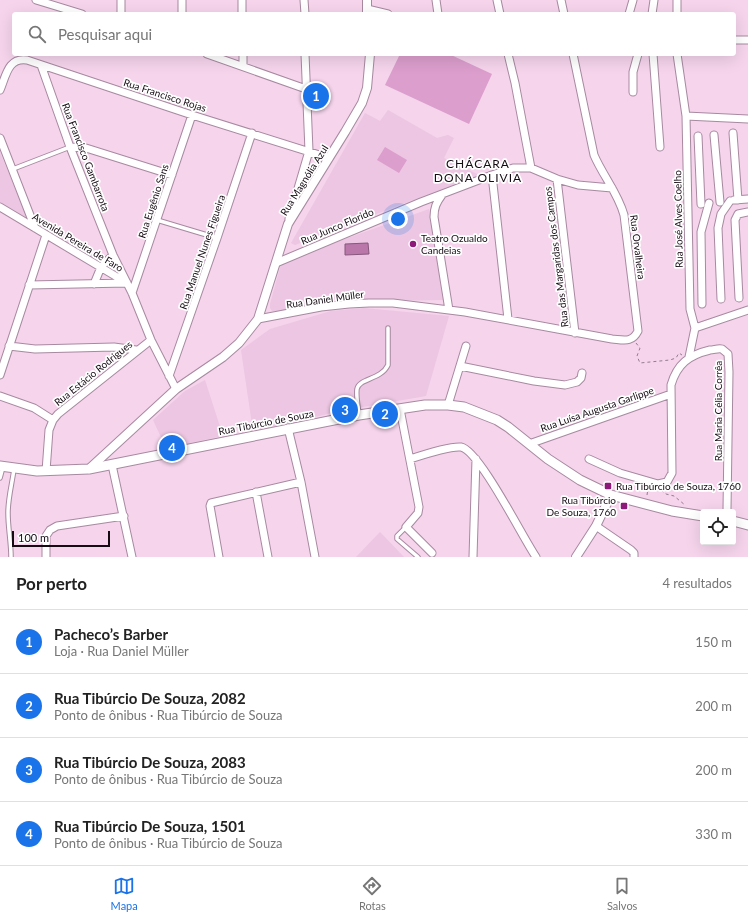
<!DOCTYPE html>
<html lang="pt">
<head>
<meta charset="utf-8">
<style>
	:root { --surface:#fff; --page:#f2f2f2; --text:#222; --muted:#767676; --line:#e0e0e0; --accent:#1a73e8 }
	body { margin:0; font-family:Lato,sans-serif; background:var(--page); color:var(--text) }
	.controls { position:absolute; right:12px; bottom:12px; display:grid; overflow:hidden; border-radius:4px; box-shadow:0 4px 16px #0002 }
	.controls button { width:36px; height:36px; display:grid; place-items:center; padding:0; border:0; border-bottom:1px solid var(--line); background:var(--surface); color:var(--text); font:20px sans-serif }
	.scale { position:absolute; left:12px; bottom:10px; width:98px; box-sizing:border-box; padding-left:4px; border:2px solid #150b13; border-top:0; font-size:11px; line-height:14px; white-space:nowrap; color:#150b13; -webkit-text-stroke:3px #fff; paint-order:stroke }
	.you { position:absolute; left:398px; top:219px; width:14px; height:14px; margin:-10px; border:3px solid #fff; border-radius:50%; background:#1a73e8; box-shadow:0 0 0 6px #1a73e833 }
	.badge { display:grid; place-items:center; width:26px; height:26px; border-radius:50%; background:var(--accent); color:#fff; font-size:13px; font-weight:700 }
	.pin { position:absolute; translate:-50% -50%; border:2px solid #fff; box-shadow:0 1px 4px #0006 }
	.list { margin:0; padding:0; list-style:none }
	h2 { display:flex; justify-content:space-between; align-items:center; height:52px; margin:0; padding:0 16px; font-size:17px }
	h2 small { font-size:13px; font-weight:400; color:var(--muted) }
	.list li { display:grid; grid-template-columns:26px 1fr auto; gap:12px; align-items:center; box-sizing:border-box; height:64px; padding:0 16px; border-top:1px solid var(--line) }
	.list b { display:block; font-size:15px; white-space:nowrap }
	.list p { margin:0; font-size:13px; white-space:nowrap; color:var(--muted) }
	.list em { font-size:13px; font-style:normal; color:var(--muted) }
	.icon { flex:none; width:22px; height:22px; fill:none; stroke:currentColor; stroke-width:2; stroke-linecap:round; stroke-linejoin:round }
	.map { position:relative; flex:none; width:748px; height:557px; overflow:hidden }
	.search { position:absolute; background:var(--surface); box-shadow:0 4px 16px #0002; left:12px; right:12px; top:12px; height:44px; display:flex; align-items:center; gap:10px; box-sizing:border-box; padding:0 14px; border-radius:4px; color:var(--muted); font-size:15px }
	.sheet { height:308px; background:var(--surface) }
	nav { display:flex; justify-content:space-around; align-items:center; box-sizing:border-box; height:56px; border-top:1px solid var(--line); background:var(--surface); font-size:11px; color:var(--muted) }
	nav a { display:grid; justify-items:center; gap:2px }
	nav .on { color:var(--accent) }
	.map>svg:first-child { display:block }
	.built { fill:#ecc6e2 }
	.green { fill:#dc9ecd }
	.water { fill:#b977aa; stroke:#88577d }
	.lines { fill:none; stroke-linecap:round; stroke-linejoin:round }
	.service-casing { stroke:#a789a0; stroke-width:5.5 }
	.minor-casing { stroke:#a789a0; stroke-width:9 }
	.tertiary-casing { stroke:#a789a0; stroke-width:10 }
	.secondary-casing { stroke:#a789a0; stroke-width:11 }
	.path { stroke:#937c8d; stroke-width:1; stroke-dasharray:3 3; stroke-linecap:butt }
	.service { stroke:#fff; stroke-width:3.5 }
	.minor { stroke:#fff; stroke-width:7 }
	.tertiary { stroke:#fff; stroke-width:8 }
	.secondary { stroke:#fff; stroke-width:9 }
	.poi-dot { fill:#8d1a7b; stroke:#fff; stroke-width:1.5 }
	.labels { text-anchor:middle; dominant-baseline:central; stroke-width:3.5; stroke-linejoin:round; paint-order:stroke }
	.street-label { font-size:10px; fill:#150b13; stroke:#fff }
	.poi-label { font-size:10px; fill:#150b13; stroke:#fff; text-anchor:start }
	.quarter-label { font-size:12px; letter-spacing:1px; fill:#150b13; stroke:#fff }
</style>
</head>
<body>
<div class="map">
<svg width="748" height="557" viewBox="0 0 748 557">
	<rect width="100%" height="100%" fill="#f5d4ec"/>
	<path class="built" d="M388 110 437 138 448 135 454 138 444 158 479 175 295 245 291 243 365 113 380 121Z
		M0 152 28 220 0 203Z
		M429 209 443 300 365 301 277 311H272L270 308V304L281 264 317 249Z
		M364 308 449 316 426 396 345 410 253 431 241 350 270 329 331 311Z
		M205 380 223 436 166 448 153 420 185 391Z
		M380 532 404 557H356Z"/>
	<path class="green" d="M400 54H449L492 74 469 124 385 85Z
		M385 147 407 160 399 173 377 160Z"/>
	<path class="water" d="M368 243 369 254 345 255V244Z"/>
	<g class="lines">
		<defs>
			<path id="service" d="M13 169 70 147
				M157 220 217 238
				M359 414C358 406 356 396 357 389 359 378 381 380 388 365V328
				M0 478 3 467
				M406 527 397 536V539L418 557
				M11 557C11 542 8 528 8 513 8 498 12 484 14 469"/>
			<path id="minor" d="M36 0 82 14
				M121 0V14
				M182 0V14
				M242 0V14
				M304 0 305 14
				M436 0 438 14
				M497 0 500 14
				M561 0 564 14
				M367 9 388 14
				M629 14 633 0
				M652 14 654 0
				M677 14V0
				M734 40H747
				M207 54 306 89
				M243 54V66
				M508 54 515 83 531 168
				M653 54 660 147
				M677 54 686 116 690 309 695 328 748 310
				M41 65 70 147 113 255 132 293 151 340 176 389
				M0 90C6 76 8 57 27 60L192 115 329 158
				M633 92V72L638 54
				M686 116 748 119
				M733 133 738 200
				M714 135 720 202
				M698 136 701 204
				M0 138 35 228
				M70 147 86 148 172 175
				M492 175 508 319
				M557 179 575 333
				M442 195C436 203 434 208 434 217L449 310
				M734 200 748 199
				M0 207 127 283
				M289 219 309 151 305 54
				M276 263 421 202 492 175 513 168H531L557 179 578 185 612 188
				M94 284 101 267 113 255
				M29 285 127 283
				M132 293 192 115
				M739 298 735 220 738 214 748 212
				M721 299 718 228 721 214 730 201
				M702 304 701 232 709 203
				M258 319 321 307 349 304 369 303H393L465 312 612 339C624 340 632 343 638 331L624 215C618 193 603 176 594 155L573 54
				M9 346 35 349 114 347 136 350
				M689 357 695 328
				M460 366 534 381 565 385 577 382 581 378 582 373
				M0 375 46 235
				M169 376 217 238 252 133
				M0 396 34 408 53 420
				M448 405 466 346
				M400 409 419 507 418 513 406 527 432 553
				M288 428 301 482 315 557
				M529 444 671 394
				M410 459C422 455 450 446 461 447 479 450 523 538 536 557
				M589 459 620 473 658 484 667 482 672 473 671 385C677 364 689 355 710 350 714 350 718 348 722 349L728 354 729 372 727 509
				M112 465 132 557
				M46 471 49 430 53 420 58 414 151 340
				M256 492 268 557
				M596 526 631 550 634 553V557
				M46 557V536L50 530 57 526 124 516
				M219 557 210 506 211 503 301 482
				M473 557 476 459"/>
			<path id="tertiary" d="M367 0V14
				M89 469 176 389 223 357 239 343 258 319 288 224 345 132 362 103 367 88 370 54
				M576 557 596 526 611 495"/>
			<path id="secondary" d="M0 466 37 471 89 469 359 415 425 405H448L464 407 497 420 508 427 548 459 580 480 611 495 672 511 703 516
				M733 521 748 525"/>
		</defs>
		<use href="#service" class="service-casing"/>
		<use href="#minor" class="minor-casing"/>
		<use href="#tertiary" class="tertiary-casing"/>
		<use href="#secondary" class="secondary-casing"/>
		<path class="path" d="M636 343 640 348 637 356 640 363 670 360 676 358 679 353 682 355
			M661 490 666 494 674 496 685 505
			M647 495 648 489"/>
		<use href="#service" class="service"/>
		<use href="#minor" class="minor"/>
		<use href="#tertiary" class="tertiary"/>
		<use href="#secondary" class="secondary"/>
	</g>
	<g class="poi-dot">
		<circle cx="413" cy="244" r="4"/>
		<rect x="604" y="482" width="8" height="8" rx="2"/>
		<rect x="620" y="502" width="8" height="8" rx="2"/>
	</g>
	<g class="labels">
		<g class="street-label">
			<text transform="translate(165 95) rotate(18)">Rua Francisco Rojas</text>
			<text transform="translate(86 157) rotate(69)">Rua Francisco Gambarrota</text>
			<text transform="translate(304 180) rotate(-58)">Rua Magnólia Azul</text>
			<text transform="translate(153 201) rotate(-72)">Rua Eugênio Sans</text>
			<text transform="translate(678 219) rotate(-91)">Rua José Alves Coelho</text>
			<text transform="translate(337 226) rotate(-23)">Rua Junco Florido</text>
			<text transform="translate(78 242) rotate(31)">Avenida Pereira de Faro</text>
			<text transform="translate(638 247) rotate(83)">Rua Orvalheira</text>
			<text transform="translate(202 252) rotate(-71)">Rua Manuel Nunes Figueira</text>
			<text transform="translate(556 257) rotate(-97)">Rua das Margaridas dos Campos</text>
			<text transform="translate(325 299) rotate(-8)">Rua Daniel Müller</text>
			<text transform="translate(93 373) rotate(-39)">Rua Estácio Rodrigues</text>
			<text transform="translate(597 409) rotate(-19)">Rua Luísa Augusta Garlippe</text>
			<text transform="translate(718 411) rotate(-90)">Rua Maria Célia Corrêa</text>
			<text transform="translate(266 422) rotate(-11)">Rua Tibúrcio de Souza</text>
		</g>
		<g class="poi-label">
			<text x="421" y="238">Teatro Ozualdo<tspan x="421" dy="12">Candeias</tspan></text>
			<text x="616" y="486">Rua Tibúrcio de Souza, 1760</text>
			<text x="616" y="500" text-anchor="end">Rua Tibúrcio<tspan x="616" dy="12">De Souza, 1760</tspan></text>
		</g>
		<g class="quarter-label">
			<text x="478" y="163">CHÁCARA<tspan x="478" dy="14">DONA OLIVIA</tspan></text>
		</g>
	</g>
</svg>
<div class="controls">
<button><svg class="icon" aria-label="locate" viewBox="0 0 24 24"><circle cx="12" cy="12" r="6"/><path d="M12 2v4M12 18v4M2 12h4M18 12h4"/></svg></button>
</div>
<div class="scale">100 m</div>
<div class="you"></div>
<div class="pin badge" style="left:316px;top:96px">1</div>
<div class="pin badge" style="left:385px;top:414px">2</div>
<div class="pin badge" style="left:345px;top:410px">3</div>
<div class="pin badge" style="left:172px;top:448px">4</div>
<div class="search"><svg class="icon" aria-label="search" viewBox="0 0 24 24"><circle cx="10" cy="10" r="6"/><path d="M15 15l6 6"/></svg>Pesquisar aqui</div>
</div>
<section class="sheet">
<h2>Por perto<small>4 resultados</small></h2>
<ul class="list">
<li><span class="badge">1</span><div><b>Pacheco’s Barber</b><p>Loja · Rua Daniel Müller</p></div><em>150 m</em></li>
<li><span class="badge">2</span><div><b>Rua Tibúrcio De Souza, 2082</b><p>Ponto de ônibus · Rua Tibúrcio de Souza</p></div><em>200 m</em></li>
<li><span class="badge">3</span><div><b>Rua Tibúrcio De Souza, 2083</b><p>Ponto de ônibus · Rua Tibúrcio de Souza</p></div><em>200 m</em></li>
<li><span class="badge">4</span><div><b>Rua Tibúrcio De Souza, 1501</b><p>Ponto de ônibus · Rua Tibúrcio de Souza</p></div><em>330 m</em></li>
</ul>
</section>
<nav>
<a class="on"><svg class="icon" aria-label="map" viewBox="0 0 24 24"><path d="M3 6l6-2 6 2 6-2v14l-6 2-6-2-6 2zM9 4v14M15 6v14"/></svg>Mapa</a>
<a><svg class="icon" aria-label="directions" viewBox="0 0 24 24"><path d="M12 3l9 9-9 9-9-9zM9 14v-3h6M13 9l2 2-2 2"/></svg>Rotas</a>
<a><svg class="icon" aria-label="saved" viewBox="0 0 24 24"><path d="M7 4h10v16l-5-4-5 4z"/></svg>Salvos</a>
</nav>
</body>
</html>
